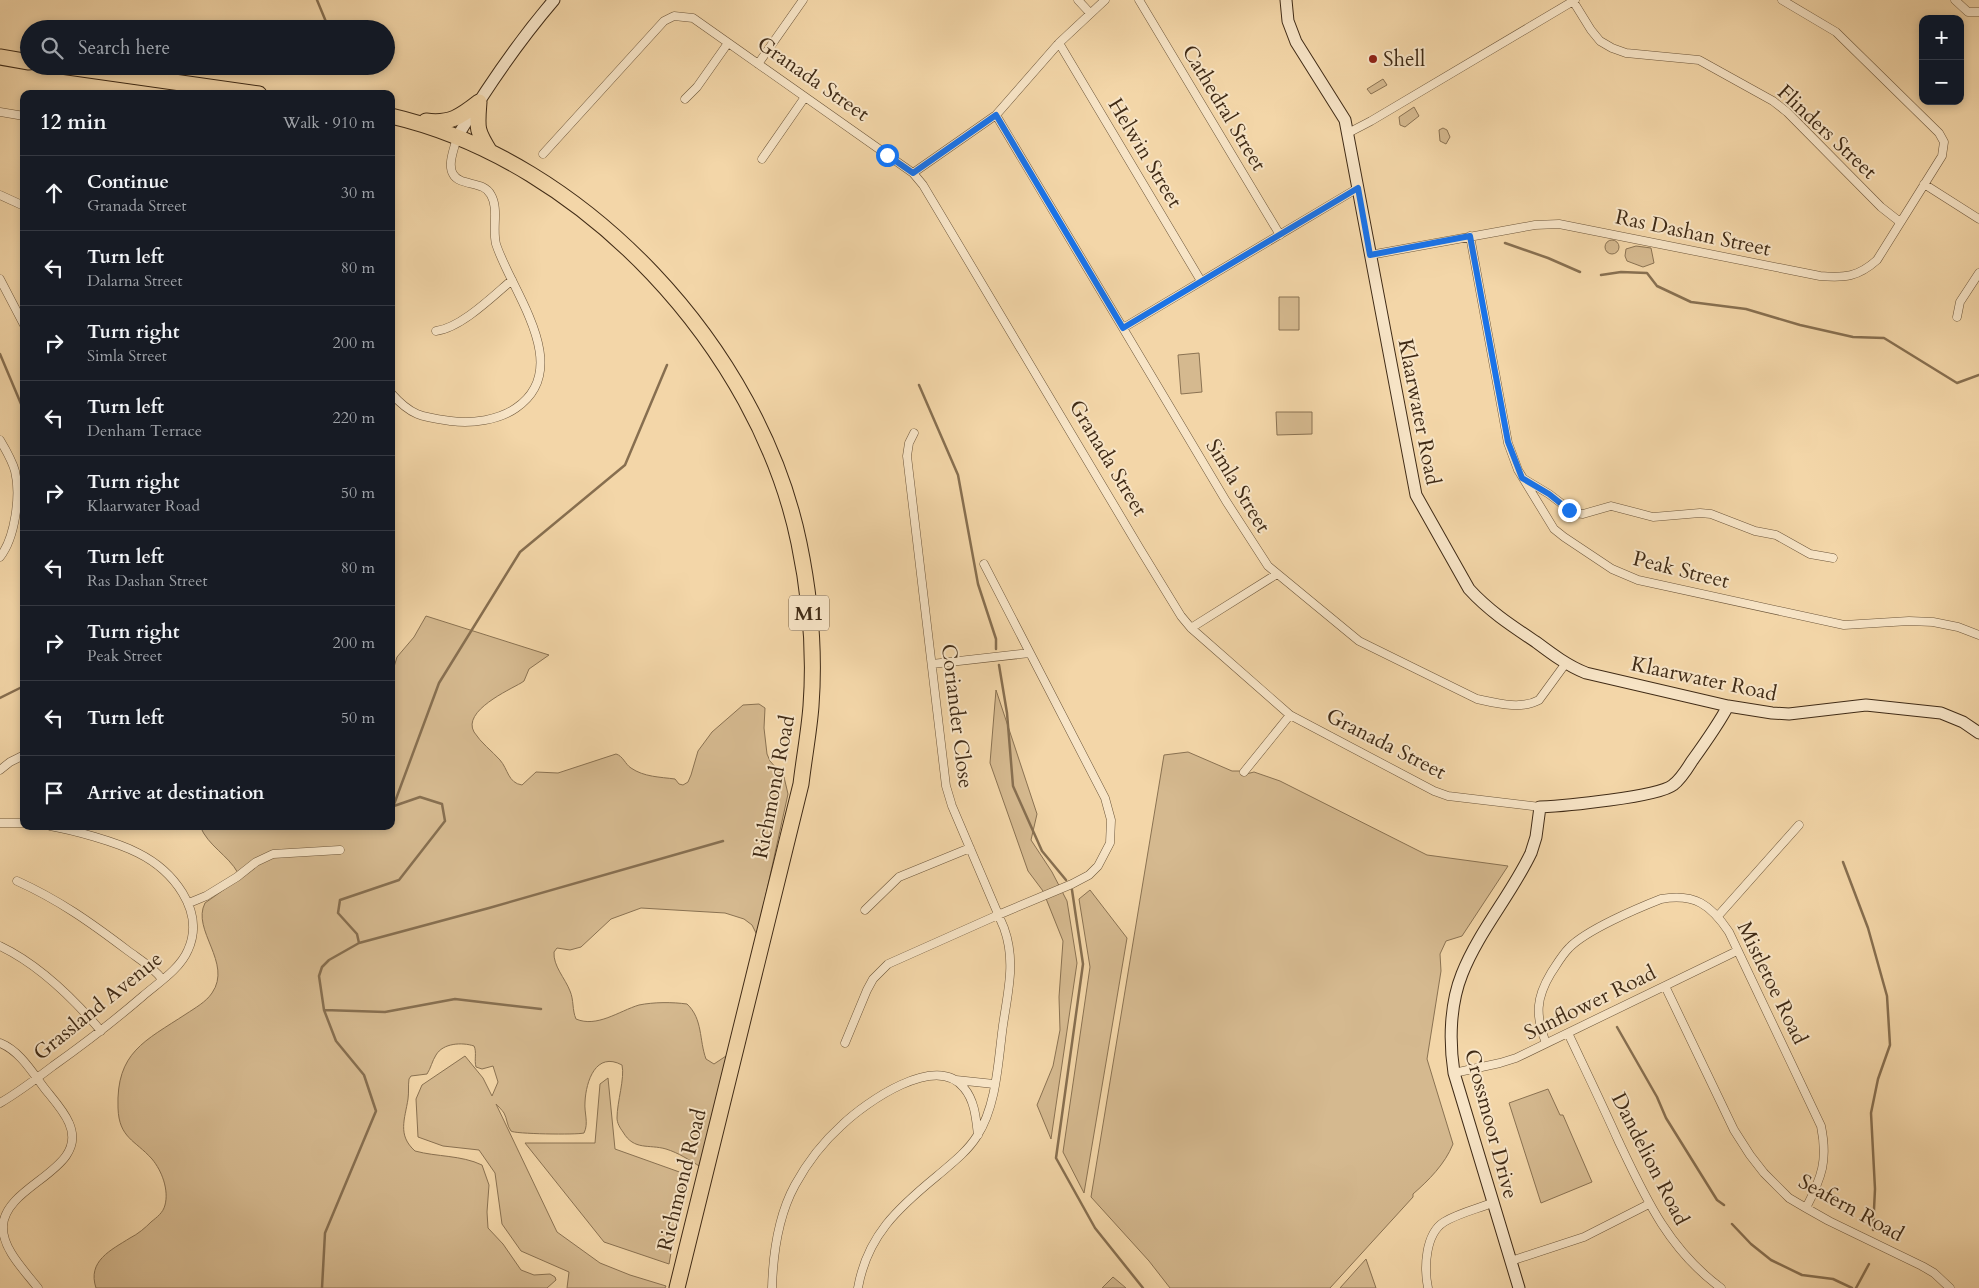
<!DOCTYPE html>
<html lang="en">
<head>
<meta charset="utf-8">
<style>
	:root { --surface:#171b24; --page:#20242c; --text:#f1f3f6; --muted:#9ea1a6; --line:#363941 }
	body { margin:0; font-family:Cardo,serif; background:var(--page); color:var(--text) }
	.controls { position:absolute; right:15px; top:15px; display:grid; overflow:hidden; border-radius:10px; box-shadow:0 2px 8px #0003 }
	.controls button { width:45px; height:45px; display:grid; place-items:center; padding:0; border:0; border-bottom:1px solid var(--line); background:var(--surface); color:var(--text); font:25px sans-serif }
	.stop { position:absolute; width:15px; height:15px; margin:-11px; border:4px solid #1a73e8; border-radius:50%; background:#fff }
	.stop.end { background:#1a73e8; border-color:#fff; box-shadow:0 1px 5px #0008 }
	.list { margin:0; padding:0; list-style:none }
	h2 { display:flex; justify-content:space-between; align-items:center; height:65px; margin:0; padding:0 20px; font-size:21px }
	h2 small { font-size:16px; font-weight:400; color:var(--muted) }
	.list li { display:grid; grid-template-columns:32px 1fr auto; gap:15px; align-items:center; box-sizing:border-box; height:75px; padding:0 20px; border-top:1px solid var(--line) }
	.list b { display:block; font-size:19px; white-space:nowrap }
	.list p { margin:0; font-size:16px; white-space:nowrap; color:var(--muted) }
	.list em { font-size:16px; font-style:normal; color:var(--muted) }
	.icon { flex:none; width:28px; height:28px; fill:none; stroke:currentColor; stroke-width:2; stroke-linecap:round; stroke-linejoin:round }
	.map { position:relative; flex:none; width:1979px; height:1288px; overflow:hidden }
	.search { position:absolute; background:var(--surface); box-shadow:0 2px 8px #0003; left:20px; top:20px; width:375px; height:55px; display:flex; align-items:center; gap:12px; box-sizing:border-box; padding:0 18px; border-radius:28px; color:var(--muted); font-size:19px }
	.panel { position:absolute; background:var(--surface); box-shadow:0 2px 8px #0003; left:20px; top:90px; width:375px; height:740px; border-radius:10px }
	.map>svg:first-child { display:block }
	.green { fill:#d5b98f; stroke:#8a7252 }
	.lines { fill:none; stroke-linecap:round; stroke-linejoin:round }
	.stream { stroke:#876f50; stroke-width:2.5 }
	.street-casing { stroke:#6d563a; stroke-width:9 }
	.secondary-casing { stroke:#402b16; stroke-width:13 }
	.highway-casing { stroke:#402b16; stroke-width:17 }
	.street { stroke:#f7e4c6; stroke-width:8 }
	.secondary { stroke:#f7e4c6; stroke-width:11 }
	.highway { stroke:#f3d6a8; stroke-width:15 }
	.route { stroke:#1a73e8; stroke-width:6 }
	.poi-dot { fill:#8f2418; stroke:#f7e4c6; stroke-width:2 }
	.labels { text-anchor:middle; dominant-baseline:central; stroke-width:4; stroke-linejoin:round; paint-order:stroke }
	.shield { fill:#f7e4c6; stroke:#77624b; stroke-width:1 }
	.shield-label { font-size:20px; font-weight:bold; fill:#402b16 }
	.poi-label { font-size:21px; fill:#402b16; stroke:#f7e4c6; text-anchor:start }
	.street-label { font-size:21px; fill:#402b16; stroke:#f7e4c6 }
</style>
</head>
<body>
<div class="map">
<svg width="1979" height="1288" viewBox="0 0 1979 1288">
	<rect width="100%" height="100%" fill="#f3d6a8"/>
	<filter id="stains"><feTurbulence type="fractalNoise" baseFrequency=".004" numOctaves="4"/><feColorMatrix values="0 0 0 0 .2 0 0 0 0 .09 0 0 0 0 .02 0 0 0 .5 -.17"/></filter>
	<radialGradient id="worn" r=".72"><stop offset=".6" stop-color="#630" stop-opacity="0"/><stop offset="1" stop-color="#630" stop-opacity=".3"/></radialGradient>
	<path class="green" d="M1383 79 1387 85 1371 94 1367 89Z
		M1414 107 1419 116 1405 127 1400 125 1399 117Z
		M1443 128 1447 130 1450 137 1446 144 1440 141 1439 130Z
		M1605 247a7 7 0 1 1 14 0a7 7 0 1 1-14 0Z
		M1636 246 1651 248 1654 263 1643 267 1627 261 1625 256 1626 249Z
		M1279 297H1299V330H1279Z
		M1199 353 1202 392 1181 394 1178 355Z
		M1276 412H1312V434L1277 435Z
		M426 616 549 655 529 669 524 681 521 683C509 690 462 711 474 732 481 743 492 751 500 760 508 769 508 783 522 785L536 772 558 773 616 754C623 756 625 764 631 768 644 777 660 777 675 779L679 784 683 785 688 782 691 775 698 751 712 732 743 705 759 704 765 708 764 728 767 754 770 761 784 777 788 794 757 935 752 925 744 919 725 913 641 908 611 919 581 947 570 950 557 948 554 952C553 966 565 978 570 991 574 1000 572 1010 576 1019 597 1028 619 1011 639 1005 654 1002 672 1002 687 1004 703 1019 699 1040 706 1059L714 1064 729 1054 701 1167C689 1160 679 1153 666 1149 649 1144 634 1151 623 1132 620 1128 617 1123 617 1118 617 1102 625 1078 622 1065 596 1051 586 1081 585 1102 584 1113 589 1123 584 1133 577 1135 513 1134 511 1131 507 1126 507 1118 504 1113 502 1110 498 1106 496 1104L557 1232 600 1263 630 1275 666 1286 665 1288H567L569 1272 521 1251 502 1224 495 1173 479 1150 443 1146 418 1137 416 1099 422 1085 465 1056 483 1078 492 1096 498 1082 493 1066 482 1069 476 1067C474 1060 477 1052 474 1046 462 1042 443 1043 436 1055 432 1061 431 1068 427 1074L411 1076 409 1079C408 1086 409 1092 408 1099 405 1119 397 1135 415 1151 437 1157 461 1155 482 1165L489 1185 487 1212 488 1228 503 1244 521 1270 534 1275 550 1274 555 1277 556 1280 547 1288H96C87 1261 111 1250 130 1238 138 1234 145 1228 151 1222 157 1217 163 1213 165 1205 169 1190 162 1171 152 1159 135 1140 119 1138 118 1108 116 1052 145 1041 186 1014 195 1008 206 1002 212 993 233 963 191 930 205 903L236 881 238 873C228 855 208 846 200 826H391V677L397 657 414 637Z
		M996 690 1037 814 1031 840 1052 872 1067 901 1077 963 1051 1139 1037 1105 1053 1066 1060 1030 1059 997 1063 941 1043 891 1028 871 990 763Z
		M1188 752 1232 771H1240L1246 774 1254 772 1280 781 1427 855 1508 866 1462 936 1446 941 1440 954 1441 971 1427 1059 1453 1144C1445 1164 1429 1180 1413 1194V1197L1330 1288H1170L1149 1261 1091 1197 1164 755Z
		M1090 890 1127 938 1084 1193 1063 1152 1090 967 1079 899Z
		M608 1078 615 1149 685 1174 669 1264 604 1242 525 1143H595L600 1084Z
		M1548 1089 1560 1115H1563L1592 1182 1541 1203 1509 1103Z
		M1366 1259 1376 1288H1340Z
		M1113 1277 1126 1288H1102Z"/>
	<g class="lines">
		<path class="stream" d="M317 0 329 29
			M1505 243 1548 258 1580 272
			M1601 275 1621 272 1647 273 1657 286 1691 302 1746 309 1800 325 1853 337 1884 338 1957 383 1979 375
			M0 354 24 411
			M919 385 958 475 978 584 996 639V649
			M999 665 1007 713 1013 786 1042 851 1066 880
			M0 698 24 686
			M393 807 439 683 520 552 625 465 667 365
			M1843 862 1868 928 1887 996 1890 1045 1878 1079 1871 1113 1875 1189 1873 1230
			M1072 890 1083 964 1056 1158 1095 1228 1143 1288
			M359 943 489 908 723 841
			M324 1010 385 1012 455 999 541 1009
			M1617 1027 1657 1097 1666 1118 1717 1200 1724 1205
			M1732 1224 1751 1244 1771 1260 1802 1275 1833 1279 1852 1288
			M322 1288 325 1233 376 1111 364 1075 336 1041 324 1010 319 976 322 967 329 960 359 943 357 934 338 913 340 900 399 880 445 821 442 804 420 797 391 807
			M1856 1288 1869 1264"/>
		<defs>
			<path id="street" d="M1078 0 1090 13
				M1139 0 1280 235
				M1955 0 1968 12H1979
				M1573 1 1591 30 1600 41 1612 48 1626 53 1699 60 1773 101 1787 112 1881 207 1900 222
				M1059 43 1201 281
				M758 64 803 0
				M685 99 697 87 728 43
				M0 112 24 116
				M996 115 1226 501 1268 566 1359 641 1477 699C1496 703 1521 710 1539 700L1566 663
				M1348 133 1371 121 1575 0
				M543 154 664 21 674 16 693 18 913 173 923 185 1140 549 1181 616 1191 628 1290 715 1434 791 1448 796 1540 807
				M762 159 805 97
				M913 173 996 115 1059 43 1105 0
				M1924 184 1979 219
				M0 195 24 206
				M1470 236 1508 443 1518 470 1554 529 1564 537 1612 569 1638 580 1844 625 1909 621 1933 622 1958 627 1979 635
				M1370 255 1535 225 1559 224 1820 276C1845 278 1858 277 1877 260L1942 156 1944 142 1939 133 1836 32 1782 0
				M0 279 24 325
				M1957 317 1960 302 1979 273
				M1123 328 1358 188
				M436 331C461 328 493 296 512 280
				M391 393C411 416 422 417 451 421 472 424 499 420 516 408 575 368 511 291 496 244 492 228 499 209 491 195 484 180 460 187 453 174 447 164 455 147 457 137
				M0 440C6 450 12 460 15 471 21 495 15 538 0 557
				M1524 479 1549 494 1574 513 1583 514 1611 506 1653 517 1700 513 1711 514 1755 531 1776 535 1810 554 1833 558
				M1191 628 1277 574
				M932 664 1030 653
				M0 770 10 762 24 755
				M1244 772 1290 715
				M0 823H24
				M17 881C59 900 90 922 127 950 139 959 153 967 162 979
				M189 903 206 896 237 877 256 862 273 854 340 850
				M865 910 899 877 970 848
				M1718 916 1799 825
				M0 946C40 965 73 998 101 1031
				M1665 986 1734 1130 1750 1155 1764 1173 1789 1198 1806 1208 1829 1221 1922 1266 1934 1273 1950 1288
				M1568 1033C1585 1069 1602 1104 1618 1140 1645 1197 1668 1249 1721 1288
				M0 1043C20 1051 32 1072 45 1089 53 1099 64 1111 69 1123 90 1170 5 1184 3 1226 2 1249 25 1271 38 1288
				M845 1043 867 990 873 979 888 964 998 915 1072 884 1089 875 1098 866 1110 843 1111 820 1105 798 984 564
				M1546 1043C1535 1015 1536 998 1551 973 1557 964 1562 955 1569 948 1586 930 1638 908 1661 899 1695 893 1711 905 1729 932L1821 1126C1828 1160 1822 1177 1806 1208
				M1454 1073 1500 1063 1516 1058 1737 951
				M956 1080 994 1084
				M0 1103C19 1092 36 1079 53 1066 84 1044 114 1021 143 996 158 983 180 969 188 950 206 910 172 870 138 853 117 842 73 830 50 826
				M1511 1261 1584 1237 1649 1204
				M772 1288C773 1253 778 1216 795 1185 807 1163 823 1142 842 1125 865 1103 936 1052 964 1088 975 1101 976 1119 978 1135
				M858 1288C867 1236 898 1208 937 1176 951 1164 967 1152 977 1136 997 1105 998 1061 1003 1025 1008 991 1016 961 1004 928L952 806 946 786 907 456 909 443 914 433
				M1428 1288C1424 1268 1425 1234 1444 1222 1459 1213 1477 1209 1492 1203"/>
			<path id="secondary" d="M1286 0 1288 21 1296 42 1345 120 1416 495 1469 589C1489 611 1512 626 1536 642 1552 654 1568 666 1586 673L1728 706 1772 713 1789 714 1866 705 1941 713 1963 722 1979 733
				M457 137C486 89 518 42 554 0
				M1519 1288 1454 1073C1449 1041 1450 1004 1462 974 1479 931 1511 895 1531 853L1536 837 1540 807C1563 806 1658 797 1673 785 1681 779 1687 769 1692 761 1705 743 1718 725 1728 706"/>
			<path id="highway" d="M0 57 29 62
				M61 66 259 94
				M479 102C477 128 476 130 490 152
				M391 116C585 161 759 349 799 543 810 596 815 652 811 706 809 732 804 758 801 784L677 1288
				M426 121C450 124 460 117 479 102"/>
		</defs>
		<use href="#street" class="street-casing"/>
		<use href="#secondary" class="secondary-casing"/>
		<use href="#highway" class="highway-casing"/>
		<use href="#street" class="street"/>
		<use href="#secondary" class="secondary"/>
		<use href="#highway" class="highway"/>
	</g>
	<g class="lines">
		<path class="route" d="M887 155 913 173 996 115 1123 328 1358 188 1370 255 1470 236 1508 442 1522 478 1549 494 1569 510"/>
	</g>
	<circle class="poi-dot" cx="1373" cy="59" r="5"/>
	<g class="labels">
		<rect class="shield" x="789" y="595.5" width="40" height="35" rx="4"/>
		<g class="shield-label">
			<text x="809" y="613">M1</text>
		</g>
		<g class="poi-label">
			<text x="1383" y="59">Shell</text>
		</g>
		<g class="street-label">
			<text transform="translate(813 79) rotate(35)">Granada Street</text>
			<text transform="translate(1224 108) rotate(59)">Cathedral Street</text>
			<text transform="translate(1827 132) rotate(43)">Flinders Street</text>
			<text transform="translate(1145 153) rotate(59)">Helwin Street</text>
			<text transform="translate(1693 233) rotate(12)">Ras Dashan Street</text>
			<text transform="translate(1419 412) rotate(79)">Klaarwater Road</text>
			<text transform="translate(1108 458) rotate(59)">Granada Street</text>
			<text transform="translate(1238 486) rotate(59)">Simla Street</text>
			<text transform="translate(1681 570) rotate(14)">Peak Street</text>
			<text transform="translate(1704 679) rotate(12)">Klaarwater Road</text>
			<text transform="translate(957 716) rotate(83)">Coriander Close</text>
			<text transform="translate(1386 744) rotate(27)">Granada Street</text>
			<text transform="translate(774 787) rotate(-79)">Richmond Road</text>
			<text transform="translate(1772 983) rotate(64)">Mistletoe Road</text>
			<text transform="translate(1590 1003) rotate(-26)">Sunflower Road</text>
			<text transform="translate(98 1006) rotate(-39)">Grassland Avenue</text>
			<text transform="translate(1491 1124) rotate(75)">Crossmoor Drive</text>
			<text transform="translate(1650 1159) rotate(63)">Dandelion Road</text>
			<text transform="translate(682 1180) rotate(-76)">Richmond Road</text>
			<text transform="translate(1851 1208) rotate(29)">Seafern Road</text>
		</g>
	</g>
	<rect width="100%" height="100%" filter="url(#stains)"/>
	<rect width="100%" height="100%" fill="url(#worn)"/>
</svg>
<div class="controls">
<button>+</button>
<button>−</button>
</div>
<div class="stop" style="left:887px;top:155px"></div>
<div class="stop end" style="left:1569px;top:510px"></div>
<div class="search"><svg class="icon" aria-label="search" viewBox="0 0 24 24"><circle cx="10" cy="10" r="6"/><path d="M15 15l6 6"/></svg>Search here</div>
<section class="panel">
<h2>12 min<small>Walk · 910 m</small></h2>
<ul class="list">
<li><svg class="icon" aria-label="ahead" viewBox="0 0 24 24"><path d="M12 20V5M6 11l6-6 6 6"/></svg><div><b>Continue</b><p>Granada Street</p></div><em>30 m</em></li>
<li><svg class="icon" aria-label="left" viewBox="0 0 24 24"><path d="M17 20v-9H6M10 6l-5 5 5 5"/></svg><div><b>Turn left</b><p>Dalarna Street</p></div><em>80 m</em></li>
<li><svg class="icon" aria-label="right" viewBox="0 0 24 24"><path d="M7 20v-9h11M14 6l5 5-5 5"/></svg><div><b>Turn right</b><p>Simla Street</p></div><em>200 m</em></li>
<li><svg class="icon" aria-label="left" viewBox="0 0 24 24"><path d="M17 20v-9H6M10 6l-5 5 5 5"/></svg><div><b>Turn left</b><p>Denham Terrace</p></div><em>220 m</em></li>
<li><svg class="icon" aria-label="right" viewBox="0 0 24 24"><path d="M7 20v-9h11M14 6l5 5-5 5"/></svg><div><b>Turn right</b><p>Klaarwater Road</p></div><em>50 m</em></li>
<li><svg class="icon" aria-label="left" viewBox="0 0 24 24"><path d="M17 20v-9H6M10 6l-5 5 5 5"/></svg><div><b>Turn left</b><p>Ras Dashan Street</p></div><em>80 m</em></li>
<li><svg class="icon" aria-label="right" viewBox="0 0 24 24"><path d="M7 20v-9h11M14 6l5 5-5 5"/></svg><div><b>Turn right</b><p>Peak Street</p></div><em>200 m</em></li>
<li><svg class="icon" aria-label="left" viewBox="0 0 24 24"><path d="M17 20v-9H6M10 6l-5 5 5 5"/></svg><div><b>Turn left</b></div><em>50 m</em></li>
<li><svg class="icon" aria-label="arrive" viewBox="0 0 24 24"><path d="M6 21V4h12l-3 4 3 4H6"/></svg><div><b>Arrive at destination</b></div></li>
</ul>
</section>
</div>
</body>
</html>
